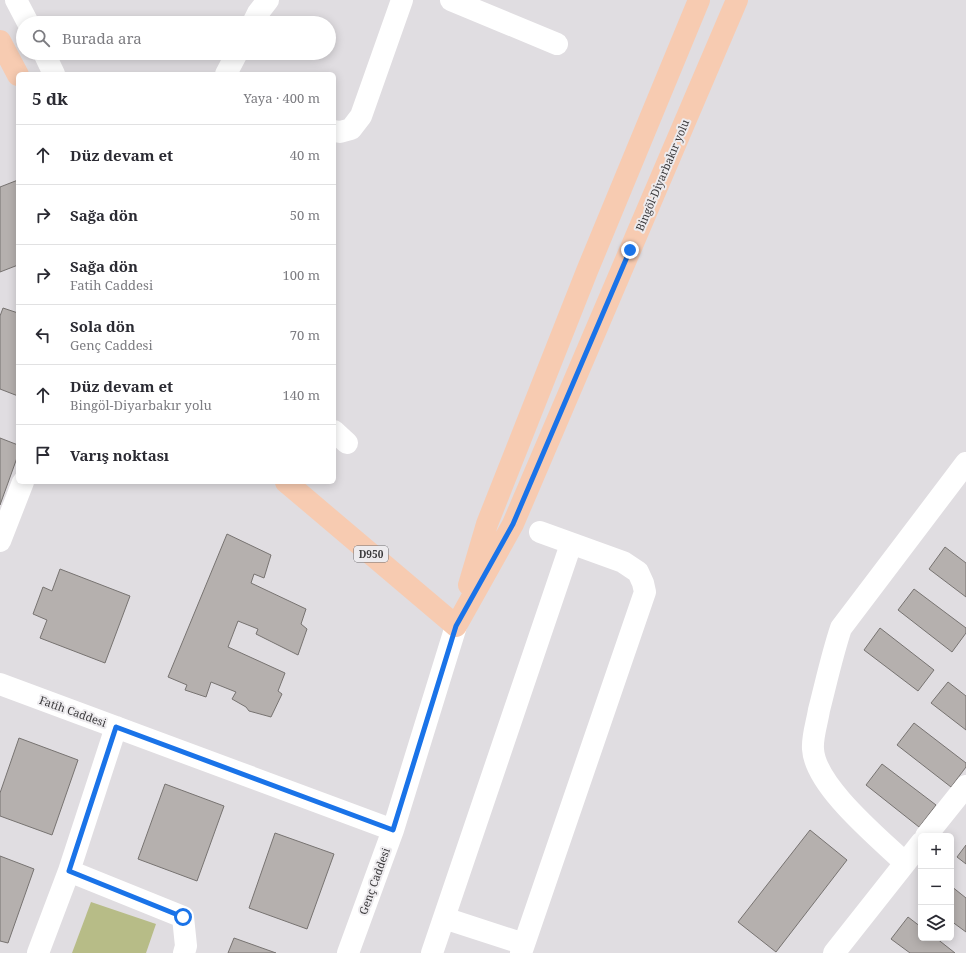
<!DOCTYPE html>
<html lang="tr">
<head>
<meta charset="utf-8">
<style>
	:root { --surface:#fff; --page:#f7f7f7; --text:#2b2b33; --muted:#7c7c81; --line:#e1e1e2 }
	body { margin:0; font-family:"Noto Serif",serif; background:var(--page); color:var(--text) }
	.controls { position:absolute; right:12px; bottom:12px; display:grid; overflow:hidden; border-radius:6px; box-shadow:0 2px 10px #0003 }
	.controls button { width:36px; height:36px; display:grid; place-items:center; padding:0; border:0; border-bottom:1px solid var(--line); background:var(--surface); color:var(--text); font:20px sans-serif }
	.stop { position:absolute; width:12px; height:12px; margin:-9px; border:3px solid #1a73e8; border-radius:50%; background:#fff }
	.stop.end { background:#1a73e8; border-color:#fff; box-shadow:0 1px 4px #0008 }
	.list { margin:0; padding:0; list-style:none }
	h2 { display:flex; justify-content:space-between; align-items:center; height:52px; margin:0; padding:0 16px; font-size:17px }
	h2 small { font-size:13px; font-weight:400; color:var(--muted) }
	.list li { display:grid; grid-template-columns:26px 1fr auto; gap:12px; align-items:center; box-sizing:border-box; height:60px; padding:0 16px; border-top:1px solid var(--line) }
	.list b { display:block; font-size:15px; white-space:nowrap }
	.list p { margin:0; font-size:13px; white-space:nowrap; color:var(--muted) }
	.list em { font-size:13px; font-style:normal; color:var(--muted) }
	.icon { flex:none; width:22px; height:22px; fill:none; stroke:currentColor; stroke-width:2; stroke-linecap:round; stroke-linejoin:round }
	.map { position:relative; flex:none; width:966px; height:953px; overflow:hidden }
	.search { position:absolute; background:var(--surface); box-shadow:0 2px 10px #0003; left:16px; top:16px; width:320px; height:44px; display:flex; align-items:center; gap:10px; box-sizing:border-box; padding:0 14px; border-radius:22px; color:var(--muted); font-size:15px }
	.panel { position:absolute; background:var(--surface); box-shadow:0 2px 10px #0003; left:16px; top:72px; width:320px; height:412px; border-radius:6px }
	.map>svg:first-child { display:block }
	.green { fill:#b7bc87 }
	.building { fill:#b5b0ae; stroke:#777371 }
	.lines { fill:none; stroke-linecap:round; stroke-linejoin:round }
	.minor { stroke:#fff; stroke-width:22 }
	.major { stroke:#f7cbb1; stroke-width:22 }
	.route { stroke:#1a73e8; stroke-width:5 }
	.labels { text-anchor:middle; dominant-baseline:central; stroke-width:4; stroke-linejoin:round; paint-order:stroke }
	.shield { fill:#edebee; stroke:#706f71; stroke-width:1 }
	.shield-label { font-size:10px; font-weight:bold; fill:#3b3a3c }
	.street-label { font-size:11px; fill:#3b3a3c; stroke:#edebee }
</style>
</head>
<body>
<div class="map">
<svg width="966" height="953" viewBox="0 0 966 953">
	<rect width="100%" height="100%" fill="#e0dde1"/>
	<path class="green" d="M91 902 156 924 146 953H72Z"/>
	<path class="building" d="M18 180V265L0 272V187Z
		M3 308 18 313V396L0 389V316Z
		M0 438 18 445V455L0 505Z
		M227 534 271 555 264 578 254 574 251 583 306 609 301 624 307 629 298 655 256 634 258 629 238 621 228 647 285 673 278 691 282 694 271 717 249 711 246 707 232 699 236 692 211 682 206 697 185 690 187 685 168 677Z
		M945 547 966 563V597L929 569Z
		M60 569 130 596 105 663 40 638 47 620 33 614 43 587 52 591Z
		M914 589 966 628V633L952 652 898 610Z
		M880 628 934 670 918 691 864 650Z
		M948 682 966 696V730L931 703Z
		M914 723 966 763V767L951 787 897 745Z
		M19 738 78 760 52 835 0 816V793Z
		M882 764 936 805 919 827 866 785Z
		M165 784 224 806 197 881 138 859Z
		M810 830 847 860 776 952 738 922Z
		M275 833 334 854 307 929 249 908Z
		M966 845V864L957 857Z
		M0 856 34 869 8 943 0 941Z
		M951 886 966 898V932L951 921Z
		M908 917 921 927V938H936L955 953H910L891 939Z
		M234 938 276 953H228Z"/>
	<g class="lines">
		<path class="minor" d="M16 0 28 23
			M451 0 557 44
			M253 23 258 13 268 0
			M44 53 54 74
			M226 74 237 53
			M334 131 340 132 351 129 361 116 402 0
			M334 431 347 443
			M0 541 23 482
			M0 684 393 830
			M926 836 966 786
			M905 863C879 838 815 786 813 749 812 737 817 723 819 710 826 683 832 655 841 628L966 463
			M69 871 183 917 186 946 184 953
			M444 918 524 944
			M38 953 69 871 116 727
			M348 953 393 830 456 626
			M432 953 571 544
			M521 953 645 592 643 583 638 572 623 562 540 532
			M834 953 921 843"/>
		<path class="major" d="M0 41 18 75
			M286 482 456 626
			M469 585 487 524 587 271 699 0
			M456 626 513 524 737 0"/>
	</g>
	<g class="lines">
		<path class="route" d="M183 917 69 871 116 727 393 830 456 626 513 524 630 250"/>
	</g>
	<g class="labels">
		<rect class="shield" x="354" y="546" width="34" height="16" rx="3"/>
		<g class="shield-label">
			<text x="371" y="554">D950</text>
		</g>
		<g class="street-label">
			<text transform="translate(662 175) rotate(-67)">Bingöl-Diyarbakır yolu</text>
			<text transform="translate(73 711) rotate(20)">Fatih Caddesi</text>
			<text transform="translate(374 881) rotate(-70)">Genç Caddesi</text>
		</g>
	</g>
</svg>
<div class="controls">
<button>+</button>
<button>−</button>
<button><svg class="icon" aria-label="layers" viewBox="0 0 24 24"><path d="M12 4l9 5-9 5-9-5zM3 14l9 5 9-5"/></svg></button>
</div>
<div class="stop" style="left:183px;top:917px"></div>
<div class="stop end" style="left:630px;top:250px"></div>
<div class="search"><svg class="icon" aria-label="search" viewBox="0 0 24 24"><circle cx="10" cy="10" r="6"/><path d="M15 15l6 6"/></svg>Burada ara</div>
<section class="panel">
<h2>5 dk<small>Yaya · 400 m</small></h2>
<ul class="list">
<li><svg class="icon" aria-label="ahead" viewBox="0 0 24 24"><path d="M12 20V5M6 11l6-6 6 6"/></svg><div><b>Düz devam et</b></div><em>40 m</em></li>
<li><svg class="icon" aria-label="right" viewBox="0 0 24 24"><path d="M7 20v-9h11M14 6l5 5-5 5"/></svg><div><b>Sağa dön</b></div><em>50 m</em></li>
<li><svg class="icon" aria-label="right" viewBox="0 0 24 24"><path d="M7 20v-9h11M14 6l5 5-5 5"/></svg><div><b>Sağa dön</b><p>Fatih Caddesi</p></div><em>100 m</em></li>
<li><svg class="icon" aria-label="left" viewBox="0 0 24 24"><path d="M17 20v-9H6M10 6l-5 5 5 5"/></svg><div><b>Sola dön</b><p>Genç Caddesi</p></div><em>70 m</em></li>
<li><svg class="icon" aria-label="ahead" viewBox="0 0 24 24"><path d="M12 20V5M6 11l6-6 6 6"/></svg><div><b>Düz devam et</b><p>Bingöl-Diyarbakır yolu</p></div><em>140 m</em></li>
<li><svg class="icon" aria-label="arrive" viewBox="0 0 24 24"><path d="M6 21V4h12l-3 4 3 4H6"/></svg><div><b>Varış noktası</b></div></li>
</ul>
</section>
</div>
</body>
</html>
